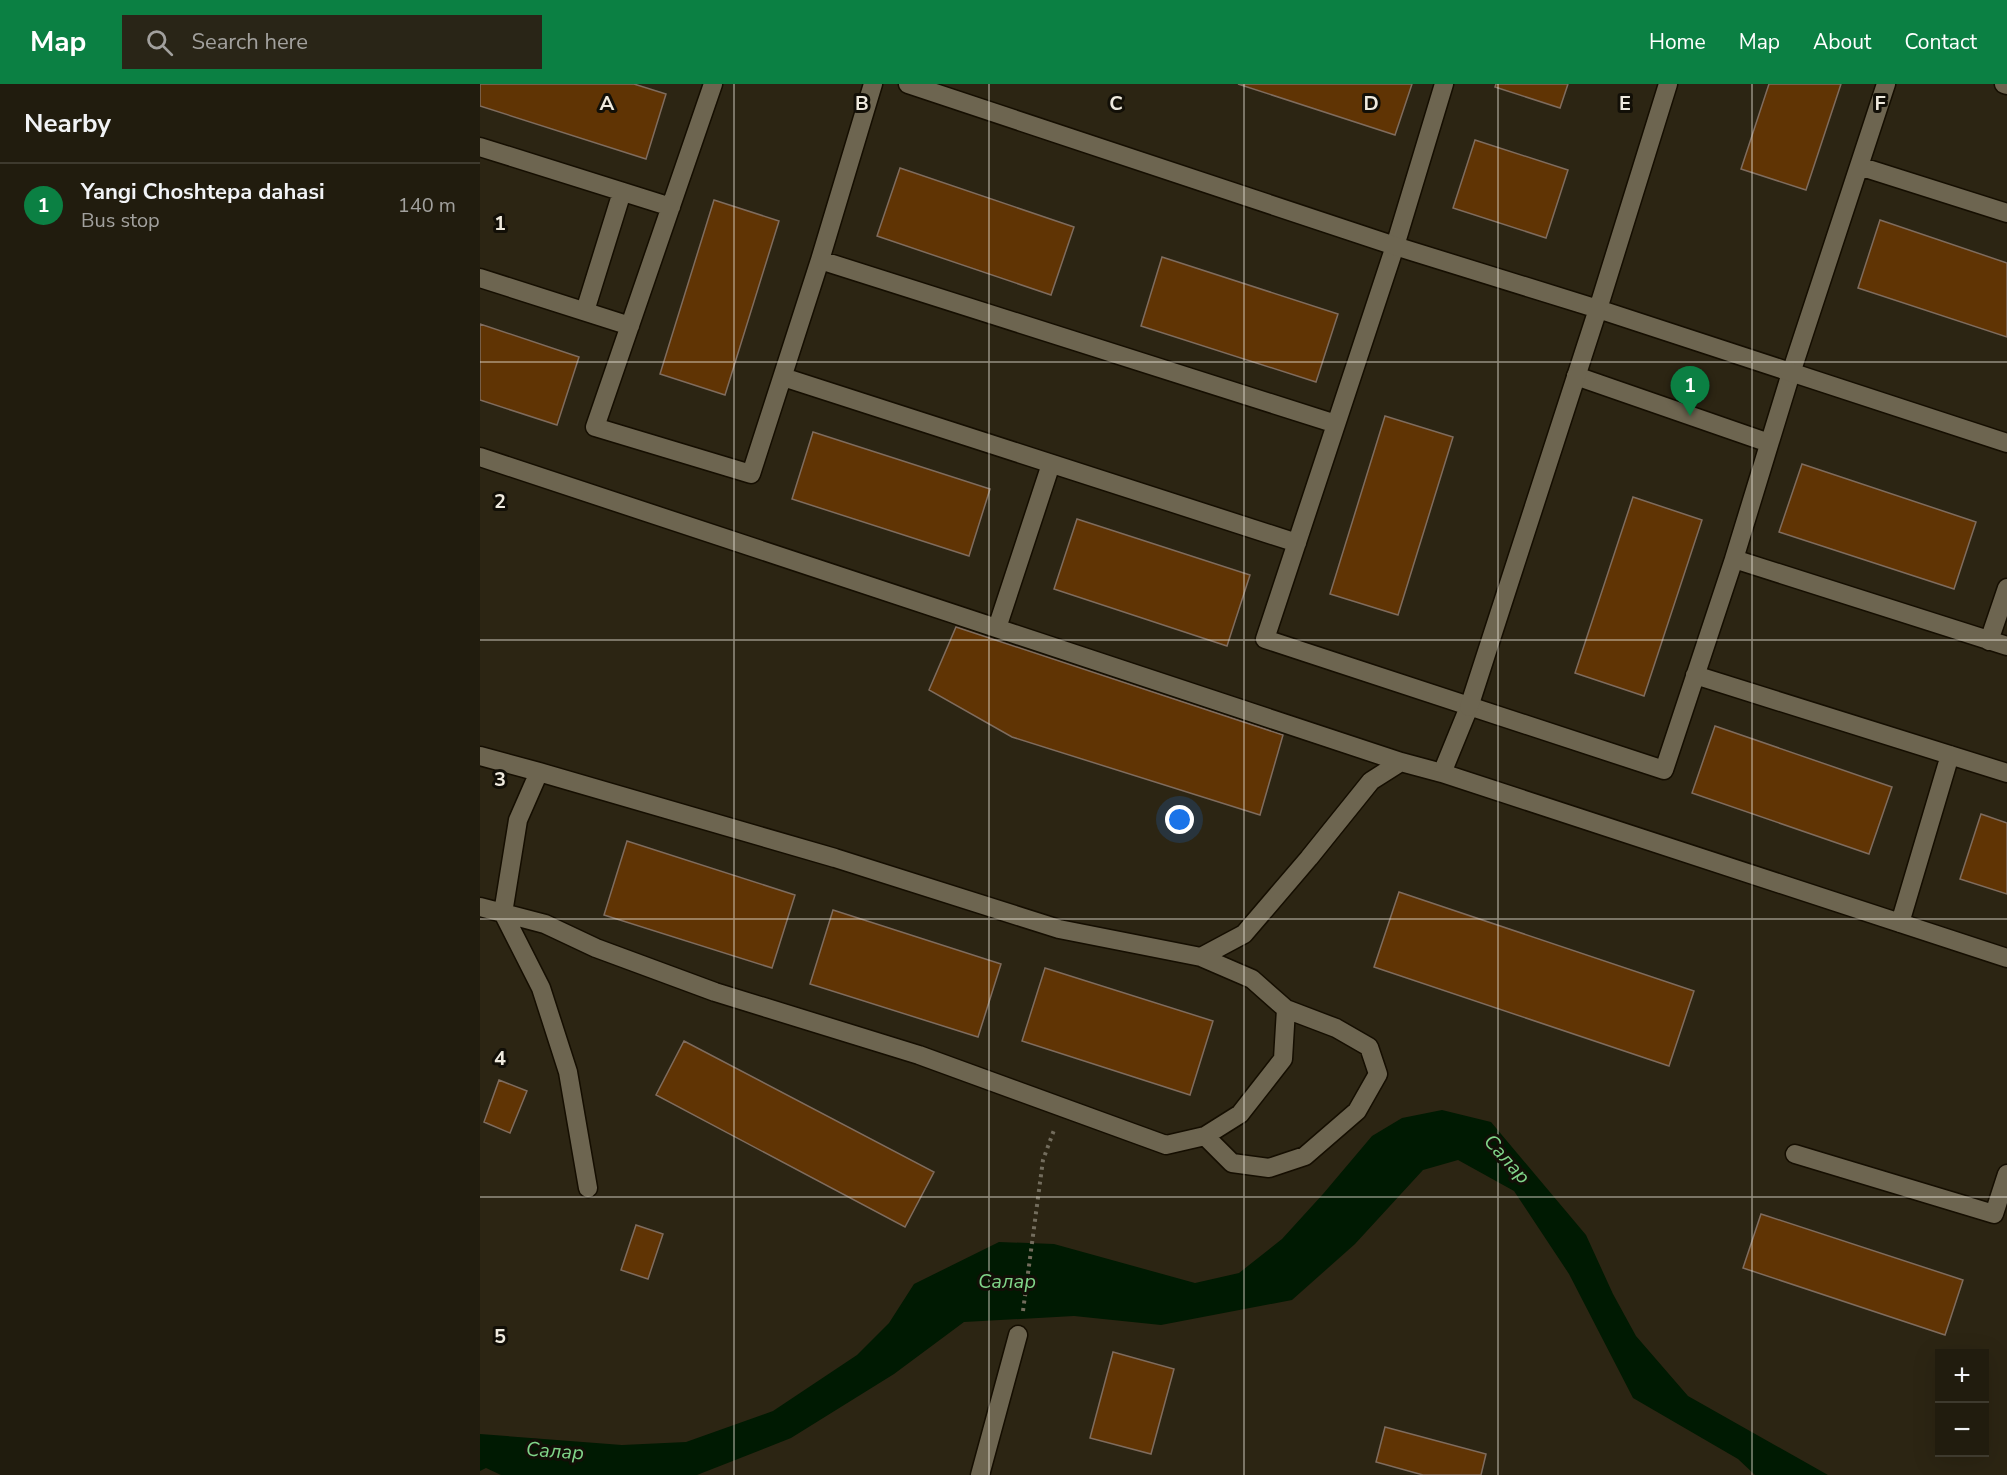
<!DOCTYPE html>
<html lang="en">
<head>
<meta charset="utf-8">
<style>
	:root { --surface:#211c0e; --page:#292517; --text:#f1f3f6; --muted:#a2a19e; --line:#3e3a2e; --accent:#0b8043 }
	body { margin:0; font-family:"Nunito Sans",sans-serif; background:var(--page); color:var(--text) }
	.controls { position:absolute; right:18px; bottom:18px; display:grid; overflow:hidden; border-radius:0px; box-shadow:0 6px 24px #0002 }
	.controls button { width:54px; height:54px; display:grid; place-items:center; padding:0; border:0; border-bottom:2px solid var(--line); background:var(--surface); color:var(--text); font:30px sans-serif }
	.you { position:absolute; left:700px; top:736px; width:21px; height:21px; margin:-15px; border:4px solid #fff; border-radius:50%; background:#1a73e8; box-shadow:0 0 0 9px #1a73e833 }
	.badge { display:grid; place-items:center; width:39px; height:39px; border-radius:50%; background:var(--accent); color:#fff; font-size:20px; font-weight:700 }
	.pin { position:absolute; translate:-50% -50px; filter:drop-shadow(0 2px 3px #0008) }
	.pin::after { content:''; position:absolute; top:32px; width:21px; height:18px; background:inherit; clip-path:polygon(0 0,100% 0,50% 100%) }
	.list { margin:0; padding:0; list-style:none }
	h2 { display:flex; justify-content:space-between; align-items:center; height:78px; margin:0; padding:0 24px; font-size:26px }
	h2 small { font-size:20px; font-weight:400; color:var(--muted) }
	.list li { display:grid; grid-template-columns:39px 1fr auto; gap:18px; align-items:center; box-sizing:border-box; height:84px; padding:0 24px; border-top:2px solid var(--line) }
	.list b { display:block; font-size:22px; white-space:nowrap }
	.list p { margin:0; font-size:20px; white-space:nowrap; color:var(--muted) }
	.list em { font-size:20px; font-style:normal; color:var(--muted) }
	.icon { flex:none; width:33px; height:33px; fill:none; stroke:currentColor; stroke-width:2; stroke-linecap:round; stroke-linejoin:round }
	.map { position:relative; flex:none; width:1527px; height:1391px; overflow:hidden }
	header { display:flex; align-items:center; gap:36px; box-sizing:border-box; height:84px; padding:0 30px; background:var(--accent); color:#fff }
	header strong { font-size:28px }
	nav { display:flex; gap:33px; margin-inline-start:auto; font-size:21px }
	.search { width:420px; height:54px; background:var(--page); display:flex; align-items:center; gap:15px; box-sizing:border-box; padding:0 21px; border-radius:0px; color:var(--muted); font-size:22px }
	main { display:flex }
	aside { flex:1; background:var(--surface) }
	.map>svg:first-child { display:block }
	.water { fill:#001a02 }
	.building { fill:#603404; stroke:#7f6c5e; stroke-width:1.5 }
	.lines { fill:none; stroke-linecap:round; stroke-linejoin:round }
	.lane-casing { stroke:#150e01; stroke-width:21 }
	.street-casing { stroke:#150e01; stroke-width:21 }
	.path { stroke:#736d5d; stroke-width:4; stroke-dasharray:3 4.5; stroke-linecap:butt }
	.lane { stroke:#6d6550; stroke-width:18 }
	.street { stroke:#6d6550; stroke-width:18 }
	.grid { fill:none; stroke:#efeade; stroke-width:1.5; stroke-opacity:0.55 }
	.labels { text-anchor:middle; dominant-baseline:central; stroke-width:6; stroke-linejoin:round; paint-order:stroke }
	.water-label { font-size:20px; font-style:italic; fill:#81d68a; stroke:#120f07 }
	.grid-label { font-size:20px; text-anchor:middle; font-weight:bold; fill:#efeade; stroke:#120f07; stroke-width:6; stroke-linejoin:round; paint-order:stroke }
</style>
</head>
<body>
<header>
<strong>Map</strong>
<div class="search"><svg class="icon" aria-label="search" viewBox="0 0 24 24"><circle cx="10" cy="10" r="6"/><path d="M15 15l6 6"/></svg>Search here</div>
<nav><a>Home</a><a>Map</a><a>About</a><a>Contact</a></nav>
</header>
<main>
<aside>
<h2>Nearby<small></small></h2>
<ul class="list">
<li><span class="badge">1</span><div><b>Yangi Choshtepa dahasi</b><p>Bus stop</p></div><em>140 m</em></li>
</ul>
</aside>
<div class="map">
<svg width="1527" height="1391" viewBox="0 0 1527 1391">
	<rect width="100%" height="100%" fill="#2c2513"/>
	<path class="water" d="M962 1026 1011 1038 1106 1151 1133 1210 1156 1252 1208 1312 1348 1391H1275L1258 1375 1153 1314 1089 1190 1034 1107 978 1076 943 1086 875 1160 812 1216 681 1241 594 1232 484 1238 414 1290 311 1354 217 1391H21L6 1384 0 1387V1350L142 1361 206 1358 293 1327 377 1271 409 1239 434 1200 519 1158 574 1160 715 1199 759 1189 802 1155 843 1110 892 1052 922 1034Z"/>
	<path class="building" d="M0 0H154L186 10 166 75 0 22Z
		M758 0H932L915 51Z
		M1016 0H1088L1080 24 1015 3Z
		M1289 0H1361L1326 106 1261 85Z
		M995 56 1088 86 1066 154 973 124Z
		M420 84 594 143 571 211 397 152Z
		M234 116 299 137 245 311 180 290Z
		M1400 136 1527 179V253L1378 204Z
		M682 173 858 230 836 298 661 242Z
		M0 240 99 273 77 341 0 316Z
		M905 332 973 353 918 531 850 510Z
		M333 348 510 405 489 472 312 415Z
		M1322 380 1496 438 1474 505 1299 448Z
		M1153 413 1222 436 1164 612 1095 589Z
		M597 435 770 491 747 562 574 505Z
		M476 543 803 651 780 731 532 653 449 606Z
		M1235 642 1412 703 1389 770 1212 709Z
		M1501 730 1527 739V810L1480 795Z
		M147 757 315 811 292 884 124 831Z
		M919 808 1214 907 1189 982 894 883Z
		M353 826 521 880 498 953 330 900Z
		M565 884 733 937 710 1011 542 957Z
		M204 957 454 1088 425 1143 176 1011Z
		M19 996 47 1007 30 1049 4 1038Z
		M1281 1130 1483 1196 1465 1251 1263 1184Z
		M156 1141 183 1150 168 1195 141 1186Z
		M633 1268 694 1285 671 1370 610 1354Z
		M905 1343 1006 1370 1001 1391H943L896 1378Z"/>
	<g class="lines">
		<defs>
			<path id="lane" d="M233 0 115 343 271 390 340 176
				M393 0 340 176 856 340
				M964 0 915 162 785 555 1184 686 1254 475 1527 562
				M1524 0 1527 1
				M0 63 191 123
				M1379 82 1527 129
				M0 194 150 242
				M105 227 142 108
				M1096 292 1289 359
				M303 293 817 459
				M0 373 921 678
				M1254 475 1311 289 1406 0
				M517 544 571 380
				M1509 557 1527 504
				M1215 591 1527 689
				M989 623 962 689 1527 874
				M0 672 59 688 355 774 579 845 721 873 764 850 829 774 891 697 921 678 962 689
				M59 688 38 736 23 829 65 840 116 864 235 908 439 971 686 1061 725 1052 760 1030 803 975 806 925 772 895 721 873
				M0 823 23 829 61 904 88 988 108 1104
				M1420 839 1470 671
				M725 1052 752 1079 789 1084 825 1072 877 1027 898 990 889 963 856 944 806 925
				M1315 1070 1514 1130 1527 1090"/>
			<path id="street" d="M428 0 915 162 1118 225 1527 359
				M989 623 1118 225 1188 0
				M500 1391 538 1251"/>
		</defs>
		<use href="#lane" class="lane-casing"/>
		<use href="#street" class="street-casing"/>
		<path class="path" d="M543 1227 563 1076 574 1046"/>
		<use href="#lane" class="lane"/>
		<use href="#street" class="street"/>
	</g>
	<path class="grid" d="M254 0V1391M509 0V1391M764 0V1391M1018 0V1391M1272 0V1391M0 278H1527M0 556H1527M0 835H1527M0 1113H1527"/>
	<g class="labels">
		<g class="water-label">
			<text transform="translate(1027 1075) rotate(48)">Салар</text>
			<text x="527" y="1197">Салар</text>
			<text transform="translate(75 1367) rotate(4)">Салар</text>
		</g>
	</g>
	<g class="grid-label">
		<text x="127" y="26">A</text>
		<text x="382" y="26">B</text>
		<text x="636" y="26">C</text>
		<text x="891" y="26">D</text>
		<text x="1145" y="26">E</text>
		<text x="1400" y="26">F</text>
		<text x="20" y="146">1</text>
		<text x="20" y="424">2</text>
		<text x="20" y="702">3</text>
		<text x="20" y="981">4</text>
		<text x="20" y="1259">5</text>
	</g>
</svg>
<div class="controls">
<button>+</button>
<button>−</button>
</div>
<div class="you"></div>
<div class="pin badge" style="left:1210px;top:332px">1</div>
</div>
</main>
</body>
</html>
